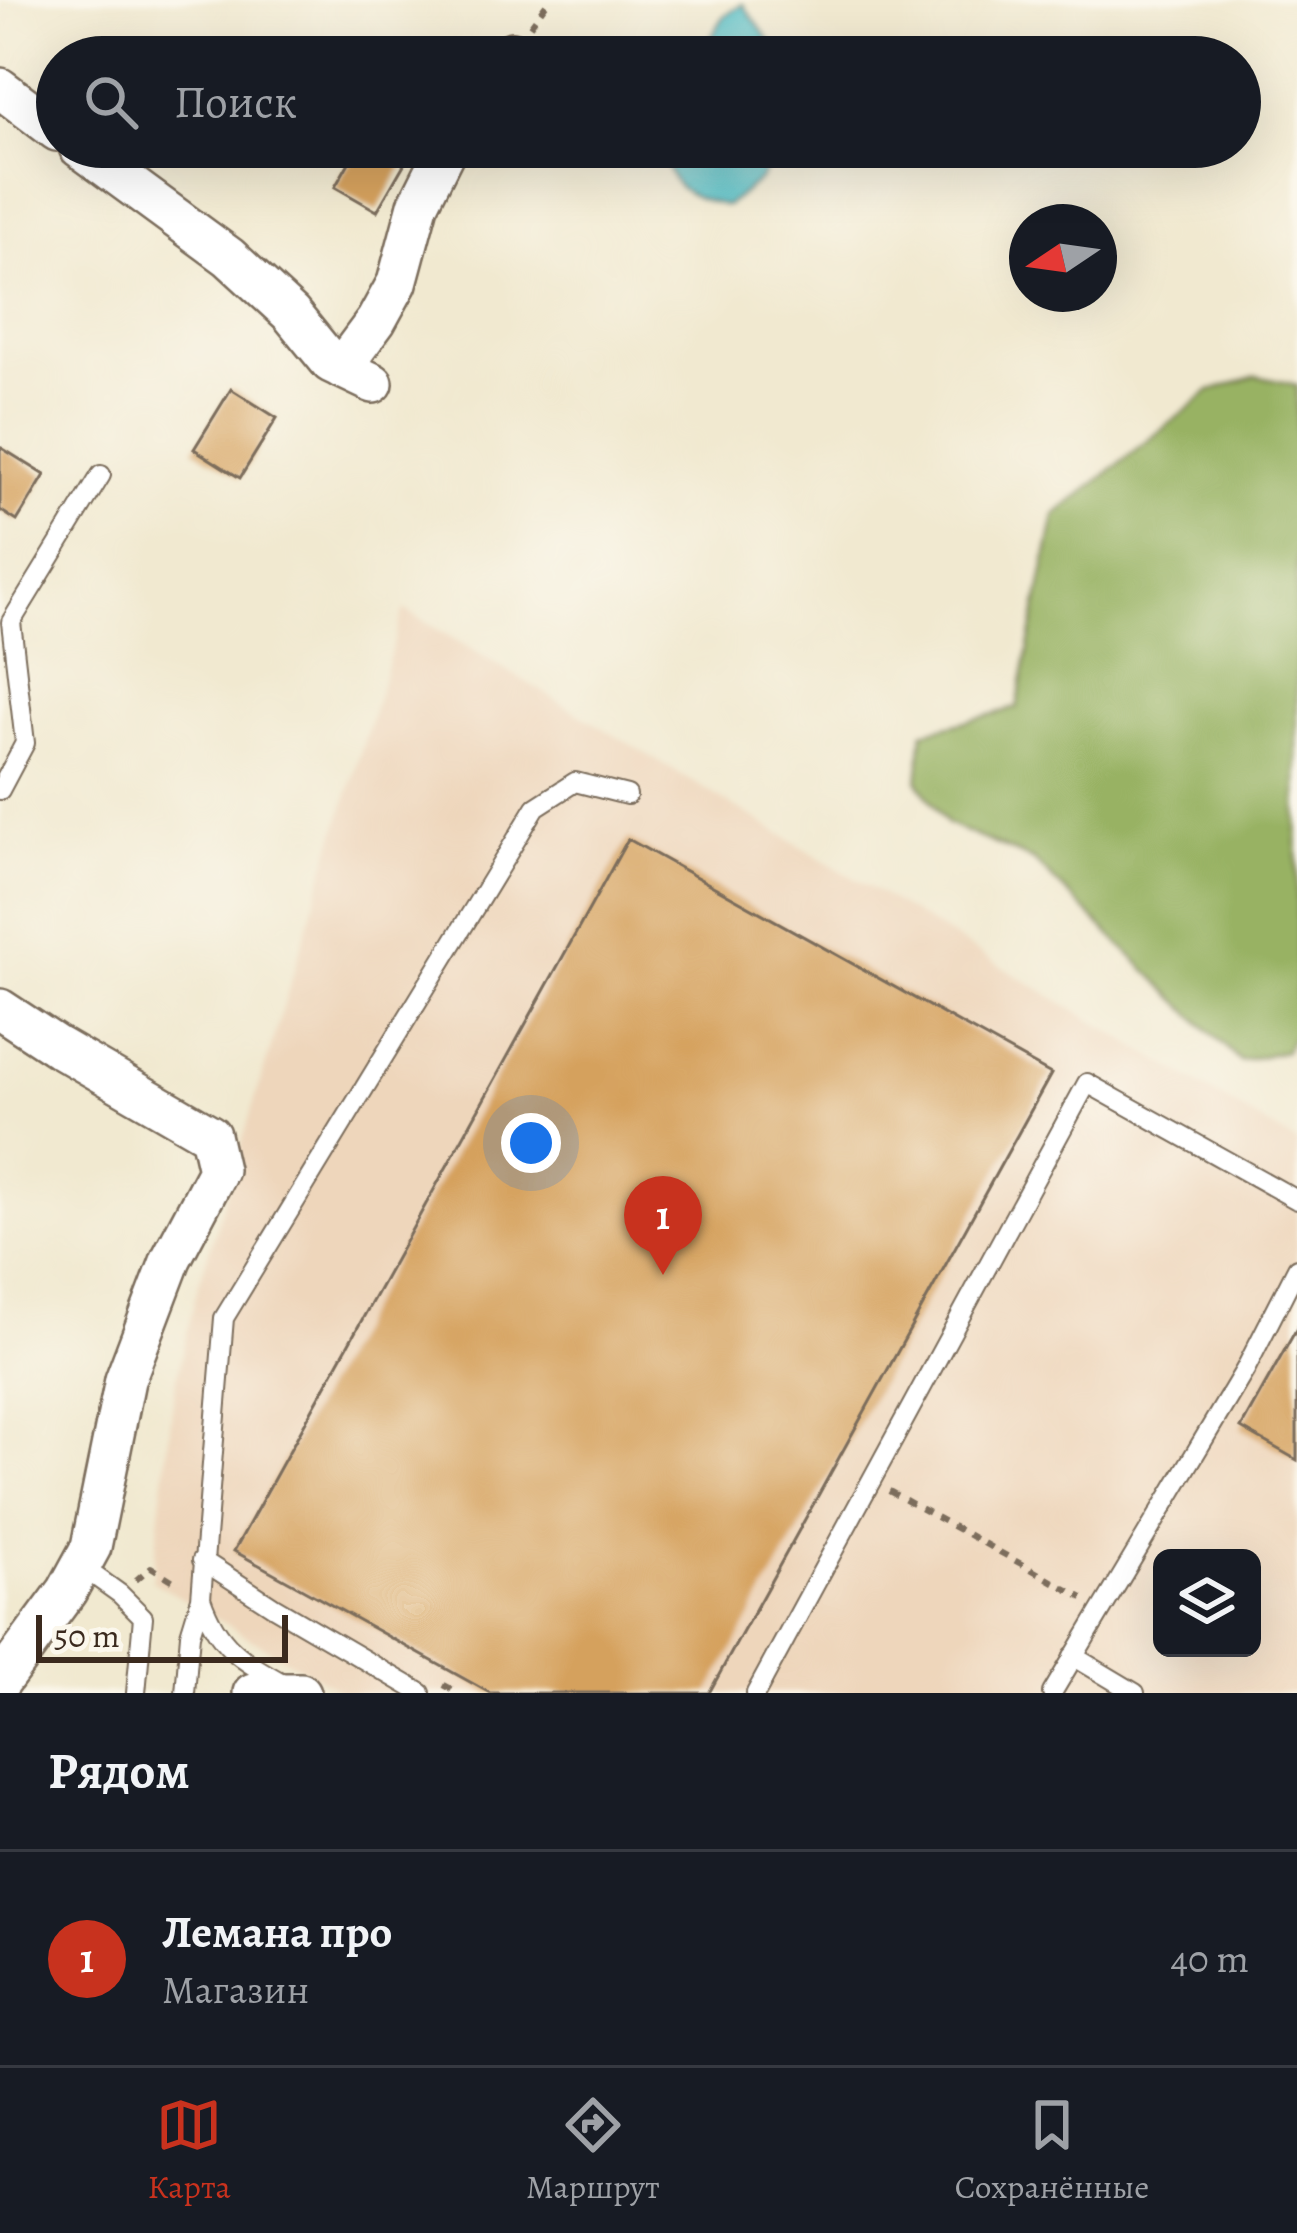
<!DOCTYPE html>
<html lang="ru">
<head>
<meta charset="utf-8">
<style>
	:root { --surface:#171b24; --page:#20242c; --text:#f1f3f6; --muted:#9ea1a6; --line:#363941; --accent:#c8321e }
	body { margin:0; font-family:Alegreya,serif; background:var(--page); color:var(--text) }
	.controls { position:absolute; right:36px; bottom:36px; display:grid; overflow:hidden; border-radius:18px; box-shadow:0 12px 48px #0002 }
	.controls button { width:108px; height:108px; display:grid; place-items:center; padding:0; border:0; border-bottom:3px solid var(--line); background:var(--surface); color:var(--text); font:60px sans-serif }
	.compass { position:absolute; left:1009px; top:204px; width:108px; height:108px; border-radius:50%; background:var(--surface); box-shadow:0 12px 48px #0002; rotate:257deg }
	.scale { position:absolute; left:36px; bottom:30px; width:252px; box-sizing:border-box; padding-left:12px; border:6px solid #3b2a1e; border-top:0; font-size:33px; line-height:42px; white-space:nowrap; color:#3b2a1e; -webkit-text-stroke:9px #fbf7ec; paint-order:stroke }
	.you { position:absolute; left:531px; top:1143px; width:42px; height:42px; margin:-30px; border:9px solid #fff; border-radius:50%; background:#1a73e8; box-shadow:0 0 0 18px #1a73e833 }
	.badge { display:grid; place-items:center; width:78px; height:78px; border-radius:50%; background:var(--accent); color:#fff; font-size:39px; font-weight:700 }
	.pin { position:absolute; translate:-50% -99px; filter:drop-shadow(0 3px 6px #0008) }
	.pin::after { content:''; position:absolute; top:63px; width:42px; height:36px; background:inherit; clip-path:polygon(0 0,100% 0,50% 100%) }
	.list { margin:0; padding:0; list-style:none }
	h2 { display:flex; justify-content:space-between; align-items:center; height:156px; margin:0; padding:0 48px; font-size:51px }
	h2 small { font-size:39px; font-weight:400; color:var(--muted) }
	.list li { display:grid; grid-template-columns:78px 1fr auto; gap:36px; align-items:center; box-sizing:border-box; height:216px; padding:0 48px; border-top:3px solid var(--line) }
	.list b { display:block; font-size:45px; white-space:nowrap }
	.list p { margin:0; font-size:39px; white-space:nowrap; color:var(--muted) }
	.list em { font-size:39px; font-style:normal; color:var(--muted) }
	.icon { flex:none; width:66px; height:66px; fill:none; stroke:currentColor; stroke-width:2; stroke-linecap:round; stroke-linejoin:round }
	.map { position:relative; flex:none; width:1297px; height:1693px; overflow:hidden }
	.search { position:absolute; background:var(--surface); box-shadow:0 12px 48px #0002; left:36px; right:36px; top:36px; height:132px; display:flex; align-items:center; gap:30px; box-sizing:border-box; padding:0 42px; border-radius:66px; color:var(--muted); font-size:45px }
	.sheet { height:372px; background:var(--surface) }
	nav { display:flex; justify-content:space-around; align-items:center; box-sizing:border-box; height:168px; border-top:3px solid var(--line); background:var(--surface); font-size:33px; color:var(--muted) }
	nav a { display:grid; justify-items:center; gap:6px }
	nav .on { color:var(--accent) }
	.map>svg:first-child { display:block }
	.built { fill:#eed6bb; fill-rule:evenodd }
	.forest { fill:#98b264; stroke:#6a6e41; stroke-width:3 }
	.water { fill:#4fbdc5; stroke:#457472; stroke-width:3 }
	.building { fill:#d5a15d }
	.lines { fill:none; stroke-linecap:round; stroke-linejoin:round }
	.lane-casing { stroke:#7b6d5c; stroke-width:22 }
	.street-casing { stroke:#7b6d5c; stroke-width:44 }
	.path { stroke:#7b6d5c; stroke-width:6; stroke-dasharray:9 9; stroke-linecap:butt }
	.lane { stroke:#fff; stroke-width:18 }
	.street { stroke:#fff; stroke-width:39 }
</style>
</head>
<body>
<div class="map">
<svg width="1297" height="1693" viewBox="0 0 1297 1693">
	<rect width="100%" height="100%" fill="#fbf7ec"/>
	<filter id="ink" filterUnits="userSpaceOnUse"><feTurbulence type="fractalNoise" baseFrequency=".00833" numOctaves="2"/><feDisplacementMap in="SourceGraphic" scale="24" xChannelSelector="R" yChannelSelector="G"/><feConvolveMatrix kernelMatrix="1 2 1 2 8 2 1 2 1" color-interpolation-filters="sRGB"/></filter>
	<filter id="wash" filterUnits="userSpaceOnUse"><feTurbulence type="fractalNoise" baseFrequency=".004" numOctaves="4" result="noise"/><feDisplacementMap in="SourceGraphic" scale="48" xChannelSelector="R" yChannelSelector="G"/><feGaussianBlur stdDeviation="2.7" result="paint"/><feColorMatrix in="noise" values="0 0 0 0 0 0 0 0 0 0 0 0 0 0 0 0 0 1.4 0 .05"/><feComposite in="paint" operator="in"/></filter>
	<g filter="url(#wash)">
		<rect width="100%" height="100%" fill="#f1e9d0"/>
		<path class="built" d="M404 609 1297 1143V1693H344L152 1581 174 1392 195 1297ZM1162 1558H1252V1648H1162Z"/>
		<path class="forest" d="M1256 376 1297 385V1029L1285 1051 1240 1061 1033 860 947 824 918 781 923 732 1017 708 1055 515 1210 391Z"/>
		<path class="water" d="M743 4 781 57H699L725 15Z
			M664 147H777L760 180 726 206C688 196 667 190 664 147Z"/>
		<g id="blocks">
			<path class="building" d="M358 147H414L377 211 335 187Z
				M231 389 277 418 240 478 194 449Z
				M0 447 45 475 17 521 0 510Z
				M628 839 1051 1074 709 1693H490L234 1551Z
				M1297 1328V1460L1241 1428Z"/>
		</g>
	</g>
	<g filter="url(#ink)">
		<use href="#blocks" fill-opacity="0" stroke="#7b6d5c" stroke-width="3"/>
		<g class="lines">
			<defs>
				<path id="lane" d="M0 790 25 743 11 622 101 475
					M202 1560 274 1607 421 1693
					M81 1566 120 1594 143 1617 136 1693
					M201 1598C218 1648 243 1661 286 1685
					M1073 1656 1135 1693
					M185 1693 190 1634 201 1598 224 1318 536 807 575 782 627 795
					M756 1693 1087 1083 1297 1200
					M1052 1693 1245 1370 1297 1268"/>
				<path id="street" d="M509 57 512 52
					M0 88 57 131
					M79 147 229 257 291 314 331 363 373 383
					M341 368 376 321 397 283 418 205 447 147
					M0 1009 58 1047 210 1135 218 1170 171 1259 125 1380 91 1547 67 1591 0 1682
					M253 1693H301"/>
			</defs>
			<use href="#lane" class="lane-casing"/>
			<use href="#street" class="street-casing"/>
			<path class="path" d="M530 26 549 0
				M889 1491 1083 1598
				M136 1580 151 1567 180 1585
				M444 1685 459 1693"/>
			<use href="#lane" class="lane"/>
			<use href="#street" class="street"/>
		</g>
	</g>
</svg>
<div class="controls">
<button><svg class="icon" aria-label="layers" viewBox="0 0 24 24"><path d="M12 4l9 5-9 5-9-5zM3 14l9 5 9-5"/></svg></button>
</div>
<svg class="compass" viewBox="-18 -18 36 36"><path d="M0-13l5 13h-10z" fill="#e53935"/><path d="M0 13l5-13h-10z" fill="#9ea1a6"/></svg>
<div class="scale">50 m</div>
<div class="you"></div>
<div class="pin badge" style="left:663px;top:1275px">1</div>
<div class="search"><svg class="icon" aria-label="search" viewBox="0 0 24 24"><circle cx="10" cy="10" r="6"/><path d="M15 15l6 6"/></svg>Поиск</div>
</div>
<section class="sheet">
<h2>Рядом<small></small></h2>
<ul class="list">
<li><span class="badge">1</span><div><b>Лемана про</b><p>Магазин</p></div><em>40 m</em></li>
</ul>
</section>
<nav>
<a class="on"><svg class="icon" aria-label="map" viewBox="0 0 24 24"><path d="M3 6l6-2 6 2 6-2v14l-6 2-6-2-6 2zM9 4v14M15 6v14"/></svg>Карта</a>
<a><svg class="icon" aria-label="directions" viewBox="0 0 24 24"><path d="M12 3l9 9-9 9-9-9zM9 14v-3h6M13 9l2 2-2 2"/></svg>Маршрут</a>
<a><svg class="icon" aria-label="saved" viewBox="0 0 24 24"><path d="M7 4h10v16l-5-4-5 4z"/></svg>Сохранённые</a>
</nav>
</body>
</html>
